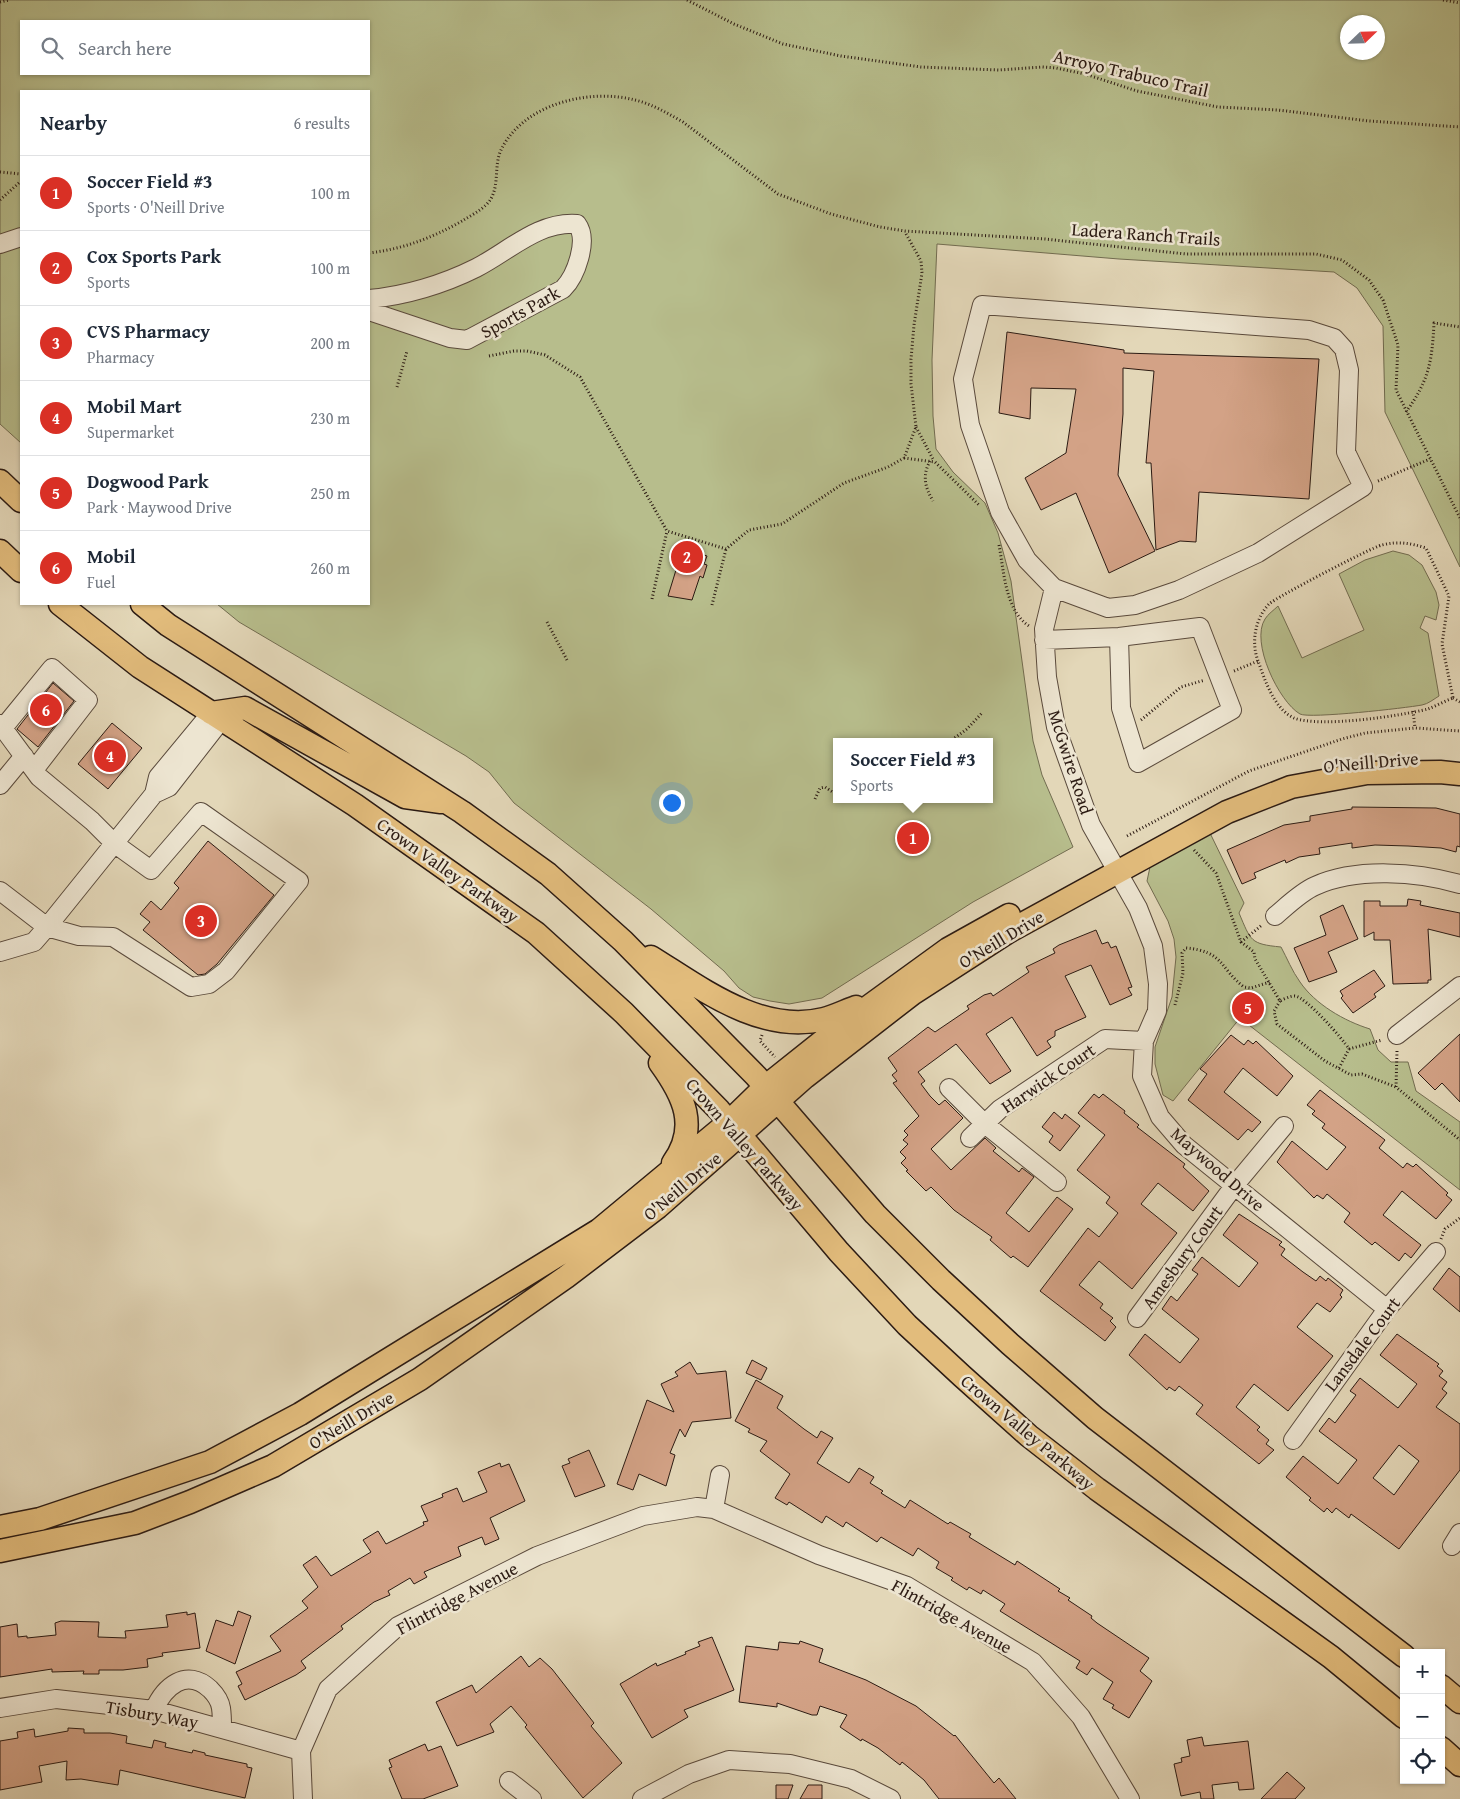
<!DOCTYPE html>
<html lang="en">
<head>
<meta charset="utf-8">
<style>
	:root { --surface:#fff; --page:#f2f2f3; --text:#1f2937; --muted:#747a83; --line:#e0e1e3; --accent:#d93025 }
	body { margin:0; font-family:"Gentium Book Plus",serif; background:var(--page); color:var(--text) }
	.controls { position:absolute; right:15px; bottom:15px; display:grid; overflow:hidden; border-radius:0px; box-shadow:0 1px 4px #0004 }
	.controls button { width:45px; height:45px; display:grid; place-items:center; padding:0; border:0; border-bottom:1px solid var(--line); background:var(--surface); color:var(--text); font:25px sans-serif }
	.compass { position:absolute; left:1340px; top:15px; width:45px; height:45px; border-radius:50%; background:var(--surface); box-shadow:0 1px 4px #0004; rotate:67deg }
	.you { position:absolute; left:671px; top:802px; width:18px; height:18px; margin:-12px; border:4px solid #fff; border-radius:50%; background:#1a73e8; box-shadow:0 0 0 8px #1a73e833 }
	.badge { display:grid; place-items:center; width:32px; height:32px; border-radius:50%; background:var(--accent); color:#fff; font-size:16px; font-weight:700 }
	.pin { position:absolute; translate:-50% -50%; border:2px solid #fff; box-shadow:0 1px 5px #0006 }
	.popup { position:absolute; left:833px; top:738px; width:160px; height:65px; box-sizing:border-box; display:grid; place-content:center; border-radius:0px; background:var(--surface); filter:drop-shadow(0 1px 4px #0005); font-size:16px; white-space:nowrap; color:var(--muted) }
	.popup b { font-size:19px; color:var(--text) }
	.popup::after { content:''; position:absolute; left:50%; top:100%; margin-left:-10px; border:10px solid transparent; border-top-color:var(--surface) }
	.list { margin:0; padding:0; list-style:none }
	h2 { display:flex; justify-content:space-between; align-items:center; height:65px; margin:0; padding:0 20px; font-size:21px }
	h2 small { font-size:16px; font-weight:400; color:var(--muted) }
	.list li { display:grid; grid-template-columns:32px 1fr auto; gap:15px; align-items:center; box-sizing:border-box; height:75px; padding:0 20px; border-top:1px solid var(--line) }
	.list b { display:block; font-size:19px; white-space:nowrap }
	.list p { margin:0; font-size:16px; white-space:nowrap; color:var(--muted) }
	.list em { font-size:16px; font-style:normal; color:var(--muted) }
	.icon { flex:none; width:28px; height:28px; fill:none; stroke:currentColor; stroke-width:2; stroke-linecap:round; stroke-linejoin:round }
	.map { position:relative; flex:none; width:1460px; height:1799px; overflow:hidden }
	.search { position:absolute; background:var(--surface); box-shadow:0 1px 4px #0004; left:20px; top:20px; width:350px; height:55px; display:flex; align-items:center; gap:12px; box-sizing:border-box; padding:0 18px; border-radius:0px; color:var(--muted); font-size:19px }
	.panel { position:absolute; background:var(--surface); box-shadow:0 1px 4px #0004; left:20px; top:90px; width:350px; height:515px; border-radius:0px }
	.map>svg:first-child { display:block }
	.green { fill:#b7bd8c; stroke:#726c50; fill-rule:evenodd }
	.building { fill:#d3a286; stroke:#2c1b13; fill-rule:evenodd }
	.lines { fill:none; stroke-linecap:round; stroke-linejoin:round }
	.minor-casing { stroke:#5a4a3c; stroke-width:20 }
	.major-casing { stroke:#2c1b13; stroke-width:25 }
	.path { stroke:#2c1b13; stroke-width:3; stroke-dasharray:1 2.5; stroke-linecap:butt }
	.minor { stroke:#ede5d1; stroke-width:18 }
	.major { stroke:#e2bc7c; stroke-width:22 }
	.labels { text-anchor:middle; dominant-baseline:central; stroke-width:5; stroke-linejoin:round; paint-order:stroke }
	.street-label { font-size:18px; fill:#2c1b13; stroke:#ede5d1 }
</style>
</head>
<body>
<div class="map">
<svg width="1460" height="1799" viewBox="0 0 1460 1799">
	<rect width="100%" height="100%" fill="#e3d7b8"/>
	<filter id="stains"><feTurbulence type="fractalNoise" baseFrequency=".004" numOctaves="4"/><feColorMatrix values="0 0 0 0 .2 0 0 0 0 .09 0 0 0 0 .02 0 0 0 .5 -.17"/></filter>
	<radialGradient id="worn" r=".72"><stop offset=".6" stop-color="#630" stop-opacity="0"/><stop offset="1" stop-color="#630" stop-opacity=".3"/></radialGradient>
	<path class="green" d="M0 0H1460V567L1385 412 1383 326 1357 288 1334 272 1119 259 937 244 932 360 933 416 936 449 953 472 985 503 998 533 1011 581 1033 741 1042 775 1073 847 973 902 822 998 789 1004 770 1001 753 997 739 988 724 971 651 909 514 803 489 772 466 756 239 622 217 604H369V91H21V443L0 424ZM21 21H369V74H21ZM1348 22H1378V52H1348ZM837 742H989V799H837Z
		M1393 551 1409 555 1422 565 1436 592 1439 605 1436 620 1425 616 1420 628 1428 633 1439 696C1434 699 1428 704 1422 705 1406 708 1309 719 1300 714 1279 702 1250 642 1265 619 1268 614 1274 610 1278 606L1302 658 1364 630 1339 574 1365 560Z
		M1209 831 1244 903 1239 913C1251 941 1250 944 1281 947 1287 958 1292 971 1300 982 1315 1004 1344 1021 1370 1029L1378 1050 1391 1062H1408L1416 1091 1460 1122V1190L1240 1018 1173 1101 1163 1095 1155 1064V1047L1172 997 1176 957 1174 939 1168 921 1147 881 1150 867Z"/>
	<path class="building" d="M1007 332 1124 350V353L1319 359 1309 499 1199 492 1196 542 1180 541 1156 550 1151 463H1146L1154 371 1123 368V414L1118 475 1155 551 1109 573 1076 493 1041 510 1025 478 1066 453 1076 389 1031 388 1030 419 999 413Z
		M683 548 707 556 704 564 707 565 703 578 700 576 692 600 668 596 676 570 674 569 678 555 680 556Z
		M53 683 74 701 38 747 17 729Z
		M112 723 142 748 108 789 78 764Z
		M1352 807 1436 808 1460 814V847L1457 846 1456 852 1441 848 1408 846 1375 845 1352 848V843L1319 848 1320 854 1299 857 1286 863 1285 860 1254 873 1256 878 1242 884 1227 850 1284 825 1310 821V816L1352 809Z
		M208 841 274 895 217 964 205 974 198 975 143 930 150 922 140 914 151 901 161 910 179 888 174 883Z
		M1408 899 1421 901 1420 905 1460 913V937L1428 929 1431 980H1428V983L1393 984 1390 940H1374V932L1364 937V901H1380V906H1407Z
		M1343 905 1358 939 1328 952 1337 972 1309 982 1294 948 1326 935 1320 916Z
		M1096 930 1102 944 1108 942 1111 948 1116 946 1132 987 1128 988 1132 995 1110 1005 1091 965 1065 976 1086 1017 1055 1031V1036L1047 1041 1051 1047 1037 1056 1012 1017 986 1034 1011 1071 990 1084 956 1044 918 1072 925 1081 921 1084 930 1096 939 1105 945 1100 963 1118 931 1149 951 1170 985 1138 996 1148 993 1151 1019 1172 1022 1168 1034 1177 1006 1213 1029 1232 1057 1197 1073 1209 1028 1267 1013 1256 1011 1258 990 1240 992 1237 954 1210 931 1187 926 1191 906 1171 908 1170 901 1163 906 1158 900 1152 908 1144 903 1140 908 1135 904 1131 919 1116 893 1083 897 1081 892 1075 897 1071 888 1058 928 1027 935 1032 969 1009 967 1006 984 995 991 993 993 996 1029 972 1026 967 1055 953 1053 949 1059 945Z
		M1374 970 1385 986 1374 994 1376 997 1353 1013 1341 998 1343 996 1340 991Z
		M1460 1034V1102L1442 1083 1435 1090 1418 1073Z
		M1231 1035 1244 1045 1248 1040 1253 1044 1256 1041 1293 1076 1277 1096 1243 1068 1224 1092 1261 1122 1252 1132 1248 1129 1238 1140 1188 1100 1207 1074 1200 1069Z
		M1320 1090 1385 1140 1379 1148 1403 1168 1407 1163 1413 1167 1416 1164 1448 1193 1446 1195 1452 1200 1436 1219 1402 1191 1383 1215 1421 1245 1411 1258 1405 1253 1399 1261 1375 1242 1372 1245 1344 1222 1350 1213 1327 1194 1323 1199 1317 1195 1314 1198 1277 1162 1292 1141 1327 1170 1346 1147 1322 1128 1325 1124 1312 1114 1315 1111 1307 1105Z
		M1094 1094 1099 1098 1103 1094 1125 1111 1124 1113 1139 1125 1137 1127 1185 1164 1183 1167 1209 1191 1193 1211 1158 1183 1141 1204 1177 1233 1132 1289 1099 1261 1079 1285 1103 1304 1100 1308 1113 1318 1110 1321 1116 1327 1105 1341 1040 1291 1088 1228 1099 1237 1118 1213 1106 1203 1110 1197 1077 1170 1105 1135 1078 1113Z
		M1054 1112 1062 1119 1065 1114 1080 1126 1060 1151 1049 1142 1053 1136 1042 1127Z
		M1239 1214 1282 1242 1279 1245 1285 1249 1281 1255 1303 1272 1316 1281 1320 1276 1326 1281 1328 1278 1343 1290 1340 1295 1342 1297 1330 1312 1317 1303 1297 1327 1333 1356 1288 1411 1254 1384 1236 1407 1260 1427 1257 1430 1269 1440 1266 1444 1274 1450 1259 1464 1196 1414 1203 1405 1179 1386 1175 1391 1169 1387 1167 1390 1129 1355 1145 1334 1180 1363 1199 1339 1162 1309 1171 1296 1177 1301 1198 1274 1192 1270 1202 1257 1239 1287 1258 1263 1223 1235Z
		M1449 1268 1460 1277V1312L1433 1289Z
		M1397 1334 1439 1364 1437 1366 1443 1371 1439 1376 1447 1382 1442 1389 1447 1393 1436 1407 1460 1424V1470L1399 1549 1351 1514 1349 1518 1336 1508 1332 1513 1327 1508 1324 1512 1309 1500 1311 1498 1286 1477 1303 1456 1338 1484 1357 1460 1319 1431 1329 1418 1335 1423 1356 1395 1350 1391 1360 1378 1398 1408 1417 1384 1380 1355ZM1399 1445 1419 1461 1394 1495 1373 1478Z
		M752 1360 767 1368 761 1380 746 1373Z
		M690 1362 697 1374 726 1371 731 1418 692 1422 685 1437 680 1429 670 1453 675 1455 666 1486 639 1474 633 1490 617 1484 647 1400 674 1412 661 1384 678 1376 675 1372Z
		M756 1380 783 1396 777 1408 804 1429 817 1438 821 1431 833 1438 817 1463 849 1483 859 1468 874 1477 870 1483 883 1491 881 1493 905 1508 910 1500 948 1524 950 1522 971 1534 969 1537 1015 1565 1017 1561 1060 1589 1058 1591 1070 1598 1068 1600 1092 1616 1091 1618 1097 1623 1149 1658 1140 1671 1152 1681 1129 1718 1112 1708 1114 1705 1103 1699 1113 1682 1092 1668 1087 1675 1076 1668 1080 1661 1000 1611 1005 1604 983 1590 981 1594 969 1587 967 1590 951 1580 953 1578 936 1568 939 1562 918 1548 913 1556 881 1537 877 1542 846 1522 843 1527 826 1516 822 1523 789 1502 787 1505 775 1498 790 1474 760 1451 767 1441 748 1432 750 1429 735 1421Z
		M589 1450 605 1486 575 1497 562 1466 570 1463 568 1459Z
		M500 1463 501 1467 509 1464 525 1501 490 1518 499 1539 485 1545 482 1537 458 1547 461 1556 424 1572 427 1577 414 1584 410 1578 388 1591 390 1595 374 1602 341 1626 343 1629 301 1661 306 1668 296 1675 245 1700 238 1686 242 1684 236 1672 281 1651 270 1636 308 1608 302 1601 318 1587 303 1565 316 1556 331 1576 371 1552 363 1540 378 1531 386 1544 424 1525 423 1522 428 1521 421 1506 443 1497 442 1494 457 1488 463 1502 487 1492 478 1472Z
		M238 1611 251 1616 235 1664 206 1651 216 1620 233 1626Z
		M187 1612V1615L195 1613 200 1648 162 1653 163 1656 147 1659 148 1667 123 1670H99V1674H83L84 1671 52 1672V1669L0 1677V1627L17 1624 18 1637 27 1636V1638L56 1635 55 1623 61 1621 99 1622 98 1637 126 1638 125 1631 168 1627 166 1615Z
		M712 1637 734 1690 684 1710 688 1717 652 1738 620 1684 656 1663 657 1666 686 1654 685 1652 700 1646 698 1642Z
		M800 1641 823 1649 819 1662 866 1680 916 1706 954 1736 955 1735 994 1783 999 1778 1016 1799H939L924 1780 902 1762 900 1765 878 1748 862 1739 861 1741 840 1727 847 1715 820 1706 817 1715H812L777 1703V1707L739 1702 746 1646 778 1650 779 1642 799 1644Z
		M521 1656 529 1667 540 1658 552 1669 594 1723 591 1726 622 1763 583 1798 525 1727 527 1725 511 1706 490 1724 494 1732 457 1746 436 1702 472 1685 476 1693Z
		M68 1728 84 1729V1733H110L127 1736 126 1743 152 1748 154 1740 166 1743 165 1747 192 1753 193 1750 205 1753V1755L247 1764V1767L252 1768 245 1798 120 1770 118 1785 81 1779 66 1780 67 1761 39 1766 42 1782 0 1790V1741L18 1738 17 1732 34 1729 35 1737 68 1731Z
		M1202 1737 1204 1746 1248 1741 1254 1789 1239 1790 1238 1782 1212 1785 1214 1799H1201L1200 1792 1181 1796 1174 1764 1182 1762 1181 1758 1190 1756 1187 1740Z
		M425 1744 428 1751 441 1746 458 1786 423 1799H402L389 1768 392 1767 389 1760Z
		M1287 1772 1305 1788 1295 1799H1261Z
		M776 1785H793L788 1799H776Z
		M808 1785H822V1799H800Z"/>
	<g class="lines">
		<defs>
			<path id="minor" d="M0 244 21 237
				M369 299C405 296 444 284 476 268 508 252 538 221 577 224 589 240 576 276 563 289L467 340 450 338 369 311
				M982 305 1309 330 1334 338 1344 349 1349 370 1346 452 1363 487 1258 553 1179 590 1135 605 1108 608 1054 588 1027 560 1000 512 970 425 963 379Z
				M1054 588 1044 629 1047 677 1056 727 1091 825 1138 908 1153 946 1158 984 1157 1011 1144 1041 1142 1076 1160 1117 1184 1145 1387 1309
				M1044 640 1119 637 1200 627 1232 710 1138 763 1121 708 1119 637
				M0 724 39 777 92 821 115 844 151 870 201 812 299 881 226 971 209 984 191 987 113 937 79 936 47 927 0 891
				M3 728 52 668 88 700 34 770
				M0 785 24 756
				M154 794 169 787 222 719
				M1275 916C1287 906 1301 892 1315 886 1357 867 1417 872 1460 884
				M0 952 34 942 47 927 154 794 158 777 211 713
				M1397 1035 1460 986
				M949 1088 985 1124 1057 1182
				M970 1138 1000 1109 1105 1039 1144 1041
				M1137 1318 1234 1186 1284 1126
				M1293 1440 1387 1309 1436 1252
				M714 1509 720 1475
				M1452 1546 1460 1533
				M0 1708 56 1699 154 1710 301 1751
				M154 1710C164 1687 186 1667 210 1689 215 1694 220 1701 221 1708 222 1715 222 1721 222 1728
				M509 1781 532 1799
				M303 1799 301 1751 328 1689 398 1626 537 1556 643 1516 697 1507 714 1509 819 1555 907 1586 1033 1662 1081 1717 1130 1799
				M642 1799 689 1774 729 1760 790 1764 851 1779 891 1799"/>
			<path id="major" d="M0 481 21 501
				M0 551 21 571
				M60 604 140 667 355 805 536 933 624 1013 719 1110 839 1252 907 1325 962 1376 1029 1436 1097 1489 1331 1657 1404 1717
				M142 604 168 625 462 812 548 874 623 941 756 1076 875 1214 941 1280 1010 1344 1095 1418 1404 1656
				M211 713 245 708 405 797 441 802
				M651 957C701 988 761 1035 824 1019 835 1016 845 1011 856 1007
				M660 1063C684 1096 699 1127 673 1163
				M0 1527 40 1519 210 1462 300 1414 599 1230 729 1122 765 1087 839 1028 948 949 1009 915
				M0 1551 135 1523 190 1502 273 1466 420 1379 566 1277 658 1207 805 1077 912 994 1008 932 1227 812 1291 787 1367 773 1440 772 1460 774
				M1441 1686 1460 1702
				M1441 1748 1460 1765"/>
		</defs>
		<use href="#minor" class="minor-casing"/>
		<use href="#major" class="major-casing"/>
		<path class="path" d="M687 0 734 24 783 44 841 56 921 67 999 70 1042 67 1056 68 1085 74 1137 91 1218 107 1278 110 1369 121 1460 127
			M1443 0 1460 3
			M0 2 9 0
			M0 172 21 174
			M0 200 21 181
			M369 253C403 249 432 238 462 221 470 216 480 211 487 204 501 189 493 167 501 150 523 104 589 88 635 100 652 104 667 113 683 122L778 194 831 214 880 227 905 231 1045 239 1186 254H1316L1342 260 1369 280 1383 300 1398 345 1396 390 1460 518
			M489 356 514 351H527L545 355 580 377 667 531 726 549 749 530 782 524 844 483 888 467 904 458 916 427 911 384V359L914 325 922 273 921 261 905 232
			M397 387 407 351
			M1406 412C1429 380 1432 362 1434 323L1460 327
			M916 427 934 461
			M904 458 935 462 980 506
			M930 461C922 476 925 487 933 501
			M1378 481 1430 459
			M999 545C1004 571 1005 610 1029 626
			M652 599 667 531
			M712 605 726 549
			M547 622 567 660
			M1258 661C1251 642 1255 619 1269 604 1275 598 1372 547 1382 545 1398 541 1410 543 1426 548L1449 596 1442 644 1453 698
			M1234 671 1258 661C1265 680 1274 709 1294 718 1321 728 1399 716 1428 709 1436 706 1445 701 1453 698
			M1453 698 1460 702
			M1413 711 1415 728
			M1141 720 1181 687 1205 680
			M949 742 967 729 982 713
			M815 799 820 788 825 787 837 795
			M847 799H850
			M1127 836 1249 771 1342 739 1365 733 1415 728 1460 731
			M1194 850 1216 873 1241 942 1254 952 1255 959 1280 1001C1284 999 1290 996 1295 996 1306 997 1343 1039 1349 1049L1339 1068
			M1241 942 1262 925
			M1280 1001 1274 1011 1277 1024 1325 1061 1351 1075 1362 1074 1396 1087
			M1175 1005 1183 973 1182 953 1186 948C1224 951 1220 969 1244 987L1251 988 1270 982
			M762 1035 760 1041 775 1057
			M1349 1049 1382 1040
			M1397 1051 1396 1087 1460 1140
			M1441 1239 1445 1229 1460 1218"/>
		<use href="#minor" class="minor"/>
		<use href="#major" class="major"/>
	</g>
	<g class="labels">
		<g class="street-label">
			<text transform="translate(1131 73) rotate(13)">Arroyo Trabuco Trail</text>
			<text transform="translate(1146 234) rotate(4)">Ladera Ranch Trails</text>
			<text transform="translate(520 312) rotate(-29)">Sports Park</text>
			<text transform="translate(1071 762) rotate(72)">McGwire Road</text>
			<text transform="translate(1371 762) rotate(-5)">O'Neill Drive</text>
			<text transform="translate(448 870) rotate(35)">Crown Valley Parkway</text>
			<text transform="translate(1001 939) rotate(-31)">O'Neill Drive</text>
			<text transform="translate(1048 1078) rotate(-34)">Harwick Court</text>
			<text transform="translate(745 1144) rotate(49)">Crown Valley Parkway</text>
			<text transform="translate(1218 1169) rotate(41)">Maywood Drive</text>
			<text transform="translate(682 1186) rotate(-40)">O'Neill Drive</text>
			<text transform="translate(1182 1257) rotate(-54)">Amesbury Court</text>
			<text transform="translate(1362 1344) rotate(-53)">Lansdale Court</text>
			<text transform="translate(351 1420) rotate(-31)">O'Neill Drive</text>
			<text transform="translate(1028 1432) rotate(40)">Crown Valley Parkway</text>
			<text transform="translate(457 1598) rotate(-28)">Flintridge Avenue</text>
			<text transform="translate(952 1616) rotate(29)">Flintridge Avenue</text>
			<text transform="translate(152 1714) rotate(10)">Tisbury Way</text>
		</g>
	</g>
	<rect width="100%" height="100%" filter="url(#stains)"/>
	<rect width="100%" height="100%" fill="url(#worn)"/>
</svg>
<div class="controls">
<button>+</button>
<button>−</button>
<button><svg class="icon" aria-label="locate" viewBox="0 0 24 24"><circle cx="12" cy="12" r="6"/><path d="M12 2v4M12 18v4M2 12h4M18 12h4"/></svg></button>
</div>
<svg class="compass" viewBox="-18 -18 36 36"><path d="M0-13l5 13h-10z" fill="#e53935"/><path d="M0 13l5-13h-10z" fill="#747a83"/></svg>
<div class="you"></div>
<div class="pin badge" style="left:913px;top:838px">1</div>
<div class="popup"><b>Soccer Field #3</b>Sports</div>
<div class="pin badge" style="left:687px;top:557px">2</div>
<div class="pin badge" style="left:201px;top:921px">3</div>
<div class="pin badge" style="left:110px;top:756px">4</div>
<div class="pin badge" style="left:1248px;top:1008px">5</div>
<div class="pin badge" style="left:46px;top:710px">6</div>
<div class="search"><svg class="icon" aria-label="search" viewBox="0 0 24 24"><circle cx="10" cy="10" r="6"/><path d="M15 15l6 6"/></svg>Search here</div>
<section class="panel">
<h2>Nearby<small>6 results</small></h2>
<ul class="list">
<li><span class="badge">1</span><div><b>Soccer Field #3</b><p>Sports · O'Neill Drive</p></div><em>100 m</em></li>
<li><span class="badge">2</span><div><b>Cox Sports Park</b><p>Sports</p></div><em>100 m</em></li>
<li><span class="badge">3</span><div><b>CVS Pharmacy</b><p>Pharmacy</p></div><em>200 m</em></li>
<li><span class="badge">4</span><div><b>Mobil Mart</b><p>Supermarket</p></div><em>230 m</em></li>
<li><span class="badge">5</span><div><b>Dogwood Park</b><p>Park · Maywood Drive</p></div><em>250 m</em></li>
<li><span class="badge">6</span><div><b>Mobil</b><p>Fuel</p></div><em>260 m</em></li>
</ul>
</section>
</div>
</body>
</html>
